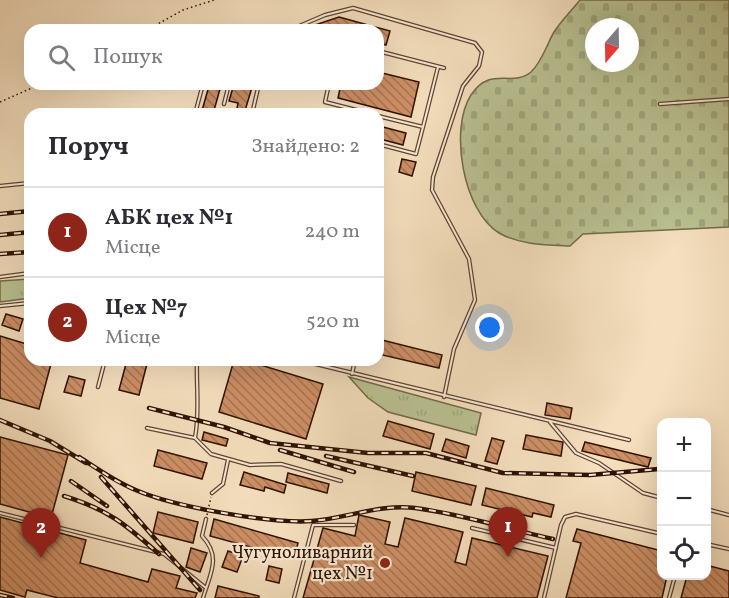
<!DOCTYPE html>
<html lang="uk">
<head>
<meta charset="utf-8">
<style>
	:root { --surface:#fff; --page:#f2f2f3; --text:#2b2b33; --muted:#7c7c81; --line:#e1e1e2; --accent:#8f2418 }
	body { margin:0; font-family:Vollkorn,serif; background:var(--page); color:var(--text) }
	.controls { position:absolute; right:18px; bottom:18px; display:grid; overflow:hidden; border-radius:12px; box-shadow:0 6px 24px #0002 }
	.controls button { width:54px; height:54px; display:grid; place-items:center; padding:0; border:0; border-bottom:2px solid var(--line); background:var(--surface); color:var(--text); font:30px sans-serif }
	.compass { position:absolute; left:585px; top:18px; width:54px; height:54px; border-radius:50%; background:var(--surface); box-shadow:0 6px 24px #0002; rotate:200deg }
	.you { position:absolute; left:490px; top:328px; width:21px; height:21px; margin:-15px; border:4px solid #fff; border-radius:50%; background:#1a73e8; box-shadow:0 0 0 9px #1a73e833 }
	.badge { display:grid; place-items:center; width:39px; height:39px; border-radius:50%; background:var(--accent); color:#fff; font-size:20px; font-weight:700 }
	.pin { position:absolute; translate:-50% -50px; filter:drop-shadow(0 2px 3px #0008) }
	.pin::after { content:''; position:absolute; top:32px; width:21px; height:18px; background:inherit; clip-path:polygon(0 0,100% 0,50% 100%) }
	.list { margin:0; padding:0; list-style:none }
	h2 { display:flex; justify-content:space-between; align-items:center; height:78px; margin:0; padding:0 24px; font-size:26px }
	h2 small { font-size:20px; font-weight:400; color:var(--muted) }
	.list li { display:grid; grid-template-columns:39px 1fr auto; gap:18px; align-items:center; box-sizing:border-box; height:90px; padding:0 24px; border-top:2px solid var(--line) }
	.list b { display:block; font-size:22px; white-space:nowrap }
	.list p { margin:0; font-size:20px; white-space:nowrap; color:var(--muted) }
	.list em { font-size:20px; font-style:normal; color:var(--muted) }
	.icon { flex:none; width:33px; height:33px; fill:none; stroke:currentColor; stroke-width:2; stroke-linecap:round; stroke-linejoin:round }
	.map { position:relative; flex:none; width:729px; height:598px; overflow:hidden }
	.search { position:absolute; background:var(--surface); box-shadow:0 6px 24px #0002; left:24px; top:24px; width:360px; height:66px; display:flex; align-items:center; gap:15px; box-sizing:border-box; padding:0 21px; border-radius:18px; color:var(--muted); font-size:22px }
	.panel { position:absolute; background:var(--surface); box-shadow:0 6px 24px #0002; left:24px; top:108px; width:360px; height:258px; border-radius:18px }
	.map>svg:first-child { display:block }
	.grass { fill:url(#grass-tufts); stroke:#746a4a; stroke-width:1.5 }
	.cemetery { fill:url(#cemetery-stones); stroke:#746a4a; stroke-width:1.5; fill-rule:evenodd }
	.building { fill:url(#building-back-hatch); stroke:#2e1102; stroke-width:1.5 }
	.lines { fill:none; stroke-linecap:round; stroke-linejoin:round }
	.lane-casing { stroke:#604431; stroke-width:4.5 }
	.path { stroke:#2e1102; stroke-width:1.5; stroke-dasharray:1.5 3; stroke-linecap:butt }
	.lane { stroke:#f8ead5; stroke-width:2 }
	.rail-casing { stroke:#2e1102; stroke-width:4.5 }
	.rail { stroke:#f8ead5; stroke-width:2; stroke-dasharray:7; stroke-linecap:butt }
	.poi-dot { fill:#8f2418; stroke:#f8ead5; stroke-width:2 }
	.labels { text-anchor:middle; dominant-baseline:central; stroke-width:4.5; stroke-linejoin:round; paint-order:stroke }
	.poi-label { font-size:18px; fill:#2e1102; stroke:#f8ead5; text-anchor:end }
</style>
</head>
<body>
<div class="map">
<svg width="729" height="598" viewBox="0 0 729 598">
	<defs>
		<pattern id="grass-tufts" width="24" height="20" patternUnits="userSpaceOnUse" patternTransform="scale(1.5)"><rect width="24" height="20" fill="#bac293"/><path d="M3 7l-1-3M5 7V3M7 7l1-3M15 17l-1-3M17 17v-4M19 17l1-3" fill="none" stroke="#a0a67d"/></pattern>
		<pattern id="cemetery-stones" width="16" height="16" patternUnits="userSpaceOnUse" patternTransform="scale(1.5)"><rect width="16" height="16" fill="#bac293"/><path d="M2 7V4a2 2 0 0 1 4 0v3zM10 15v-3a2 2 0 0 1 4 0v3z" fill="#a0a67d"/></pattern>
		<pattern id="building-back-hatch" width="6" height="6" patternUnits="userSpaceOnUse" patternTransform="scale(1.5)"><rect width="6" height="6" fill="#ce9066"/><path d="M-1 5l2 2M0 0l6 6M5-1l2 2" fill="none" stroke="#a87452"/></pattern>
	</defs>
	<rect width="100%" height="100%" fill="#f5dfbe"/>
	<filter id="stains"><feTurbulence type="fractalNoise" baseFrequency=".00333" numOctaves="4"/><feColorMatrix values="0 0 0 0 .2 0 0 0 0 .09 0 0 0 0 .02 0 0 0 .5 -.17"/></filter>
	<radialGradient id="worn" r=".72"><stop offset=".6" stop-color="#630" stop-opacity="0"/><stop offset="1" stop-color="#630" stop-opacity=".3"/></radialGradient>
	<path class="grass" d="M30 279V298L0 302V281Z
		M349 377 481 413 476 435 388 412 368 398Z"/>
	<path class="cemetery" d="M580 0H729V227L583 234 570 246C547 245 520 245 499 233 463 211 449 129 471 95 491 65 512 88 531 72 542 62 547 44 554 32 561 21 572 10 580 0ZM594 27H630V63H594Z"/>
	<path class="building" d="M339 17 390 31 386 45 378 43V30H300Z
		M378 72 419 82 411 117 338 98 341 84H378Z
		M234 84H253L244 114H236L238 103 229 101Z
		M209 86 220 89 213 114H201Z
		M383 127 406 133 403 145 380 139Z
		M402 159 416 162 412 176 399 172Z
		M6 314 23 319 19 331 2 325Z
		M0 336 30 345V360H52L39 409 0 398Z
		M378 339 442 355 439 368 378 354Z
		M127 360H148L139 395 119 390Z
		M234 360H244L323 384 306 439 219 412Z
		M69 376 85 380 81 396 64 392Z
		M547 403 572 408 570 419 545 415Z
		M388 421 434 434 430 449 383 436Z
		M204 432 228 439 226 446 202 440Z
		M526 435 563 442 561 456 523 449Z
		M0 437 68 455 51 518 0 504Z
		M492 438 504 441 497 464 485 461Z
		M446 439 469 446 466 458 442 451Z
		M585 442 651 458 648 467 582 451Z
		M158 450 207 463 202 479 154 466Z
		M244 472 286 485 284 493 265 487 264 491 240 485Z
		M416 472 476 486 471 505 412 491Z
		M288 473 329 484 327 493 286 482Z
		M486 488 554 505 551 517 533 513 532 517 482 505Z
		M158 512 198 522 193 543 153 533Z
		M359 515 390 522 385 544 398 547 405 518 463 532 455 562 466 565 472 538 548 556 537 598H303L323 528 355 536Z
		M0 517 86 540 80 563 148 582 152 569 180 576 176 588 197 593 195 598H58L27 590 25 597 0 590Z
		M214 519 298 543 294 559 210 536Z
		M577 529 662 551V576H667L662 598H566L581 543 573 541Z
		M191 548 207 553 200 572 186 567Z
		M228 551 243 556 237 572 222 567Z
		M706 565 729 571V598H681L687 576H706Z
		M269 566 282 569 279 583 266 580Z
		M218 586 259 596V598H215Z"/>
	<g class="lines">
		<defs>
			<path id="lane" d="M290 30 325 15 353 8 475 43 482 52 479 66 463 86 433 177 432 190 469 259 475 300 454 349 444 397
				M378 51 444 68
				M329 84 325 102 372 114
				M224 104 229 84
				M660 104 729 99
				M195 114 203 84
				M252 114 259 84
				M378 116 423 127 438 67
				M378 144 416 154 423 127
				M0 186 30 183
				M0 277 30 273
				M0 306 30 303
				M299 360 629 440
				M352 374 355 360
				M98 387 105 360
				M550 422 576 453 599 463 643 493 662 498
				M147 428 195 438 211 454 250 465 281 464 341 481
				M195 438C200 411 196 387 197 360
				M212 493 223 484 228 460
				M706 509 729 515
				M0 513 164 554 206 588
				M472 528 556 548
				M706 544 729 549
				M203 598C210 574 222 557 202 536L206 519
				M294 598 313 525H354
				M544 598 561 525 565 517 576 514 662 534
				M669 598 675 576"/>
		</defs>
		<use href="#lane" class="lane-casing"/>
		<path class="path" d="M147 30 183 10 214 0
			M0 102 41 84
			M207 515 211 497"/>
		<use href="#lane" class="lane"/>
		<defs>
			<path id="rail" d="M0 214 30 211
				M0 235 30 232
				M0 254 30 252
				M149 408 224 427 270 443 368 453H426L503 473 590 475 659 469
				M0 420 50 441 86 463
				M280 450 354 472
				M326 456 413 476
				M79 457C98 469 117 483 138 491 176 507 271 524 312 521 347 518 380 504 415 508 461 514 508 529 553 539
				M101 477 200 590
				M71 481 107 506
				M64 496C109 510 125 524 159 554
				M0 595 13 598"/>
		</defs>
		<use href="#rail" class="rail-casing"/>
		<use href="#rail" class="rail"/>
	</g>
	<circle class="poi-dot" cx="385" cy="563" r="6"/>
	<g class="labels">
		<g class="poi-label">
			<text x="373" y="553">Чугуноливарний<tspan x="373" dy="21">цех №1</tspan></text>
		</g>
	</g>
	<rect width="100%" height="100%" filter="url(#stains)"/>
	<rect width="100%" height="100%" fill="url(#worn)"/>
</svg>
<div class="controls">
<button>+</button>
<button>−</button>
<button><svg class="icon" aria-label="locate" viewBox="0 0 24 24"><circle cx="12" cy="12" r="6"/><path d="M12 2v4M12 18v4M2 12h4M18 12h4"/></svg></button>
</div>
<svg class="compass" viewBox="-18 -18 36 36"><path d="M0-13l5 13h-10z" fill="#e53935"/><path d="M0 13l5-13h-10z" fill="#7c7c81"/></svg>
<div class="you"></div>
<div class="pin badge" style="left:508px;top:557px">1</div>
<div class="pin badge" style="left:41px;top:558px">2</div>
<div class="search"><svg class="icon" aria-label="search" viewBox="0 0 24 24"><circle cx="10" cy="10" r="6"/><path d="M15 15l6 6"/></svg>Пошук</div>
<section class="panel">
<h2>Поруч<small>Знайдено: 2</small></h2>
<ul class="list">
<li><span class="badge">1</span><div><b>АБК цех №1</b><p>Місце</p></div><em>240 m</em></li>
<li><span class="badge">2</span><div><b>Цех №7</b><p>Місце</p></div><em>520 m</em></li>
</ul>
</section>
</div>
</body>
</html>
